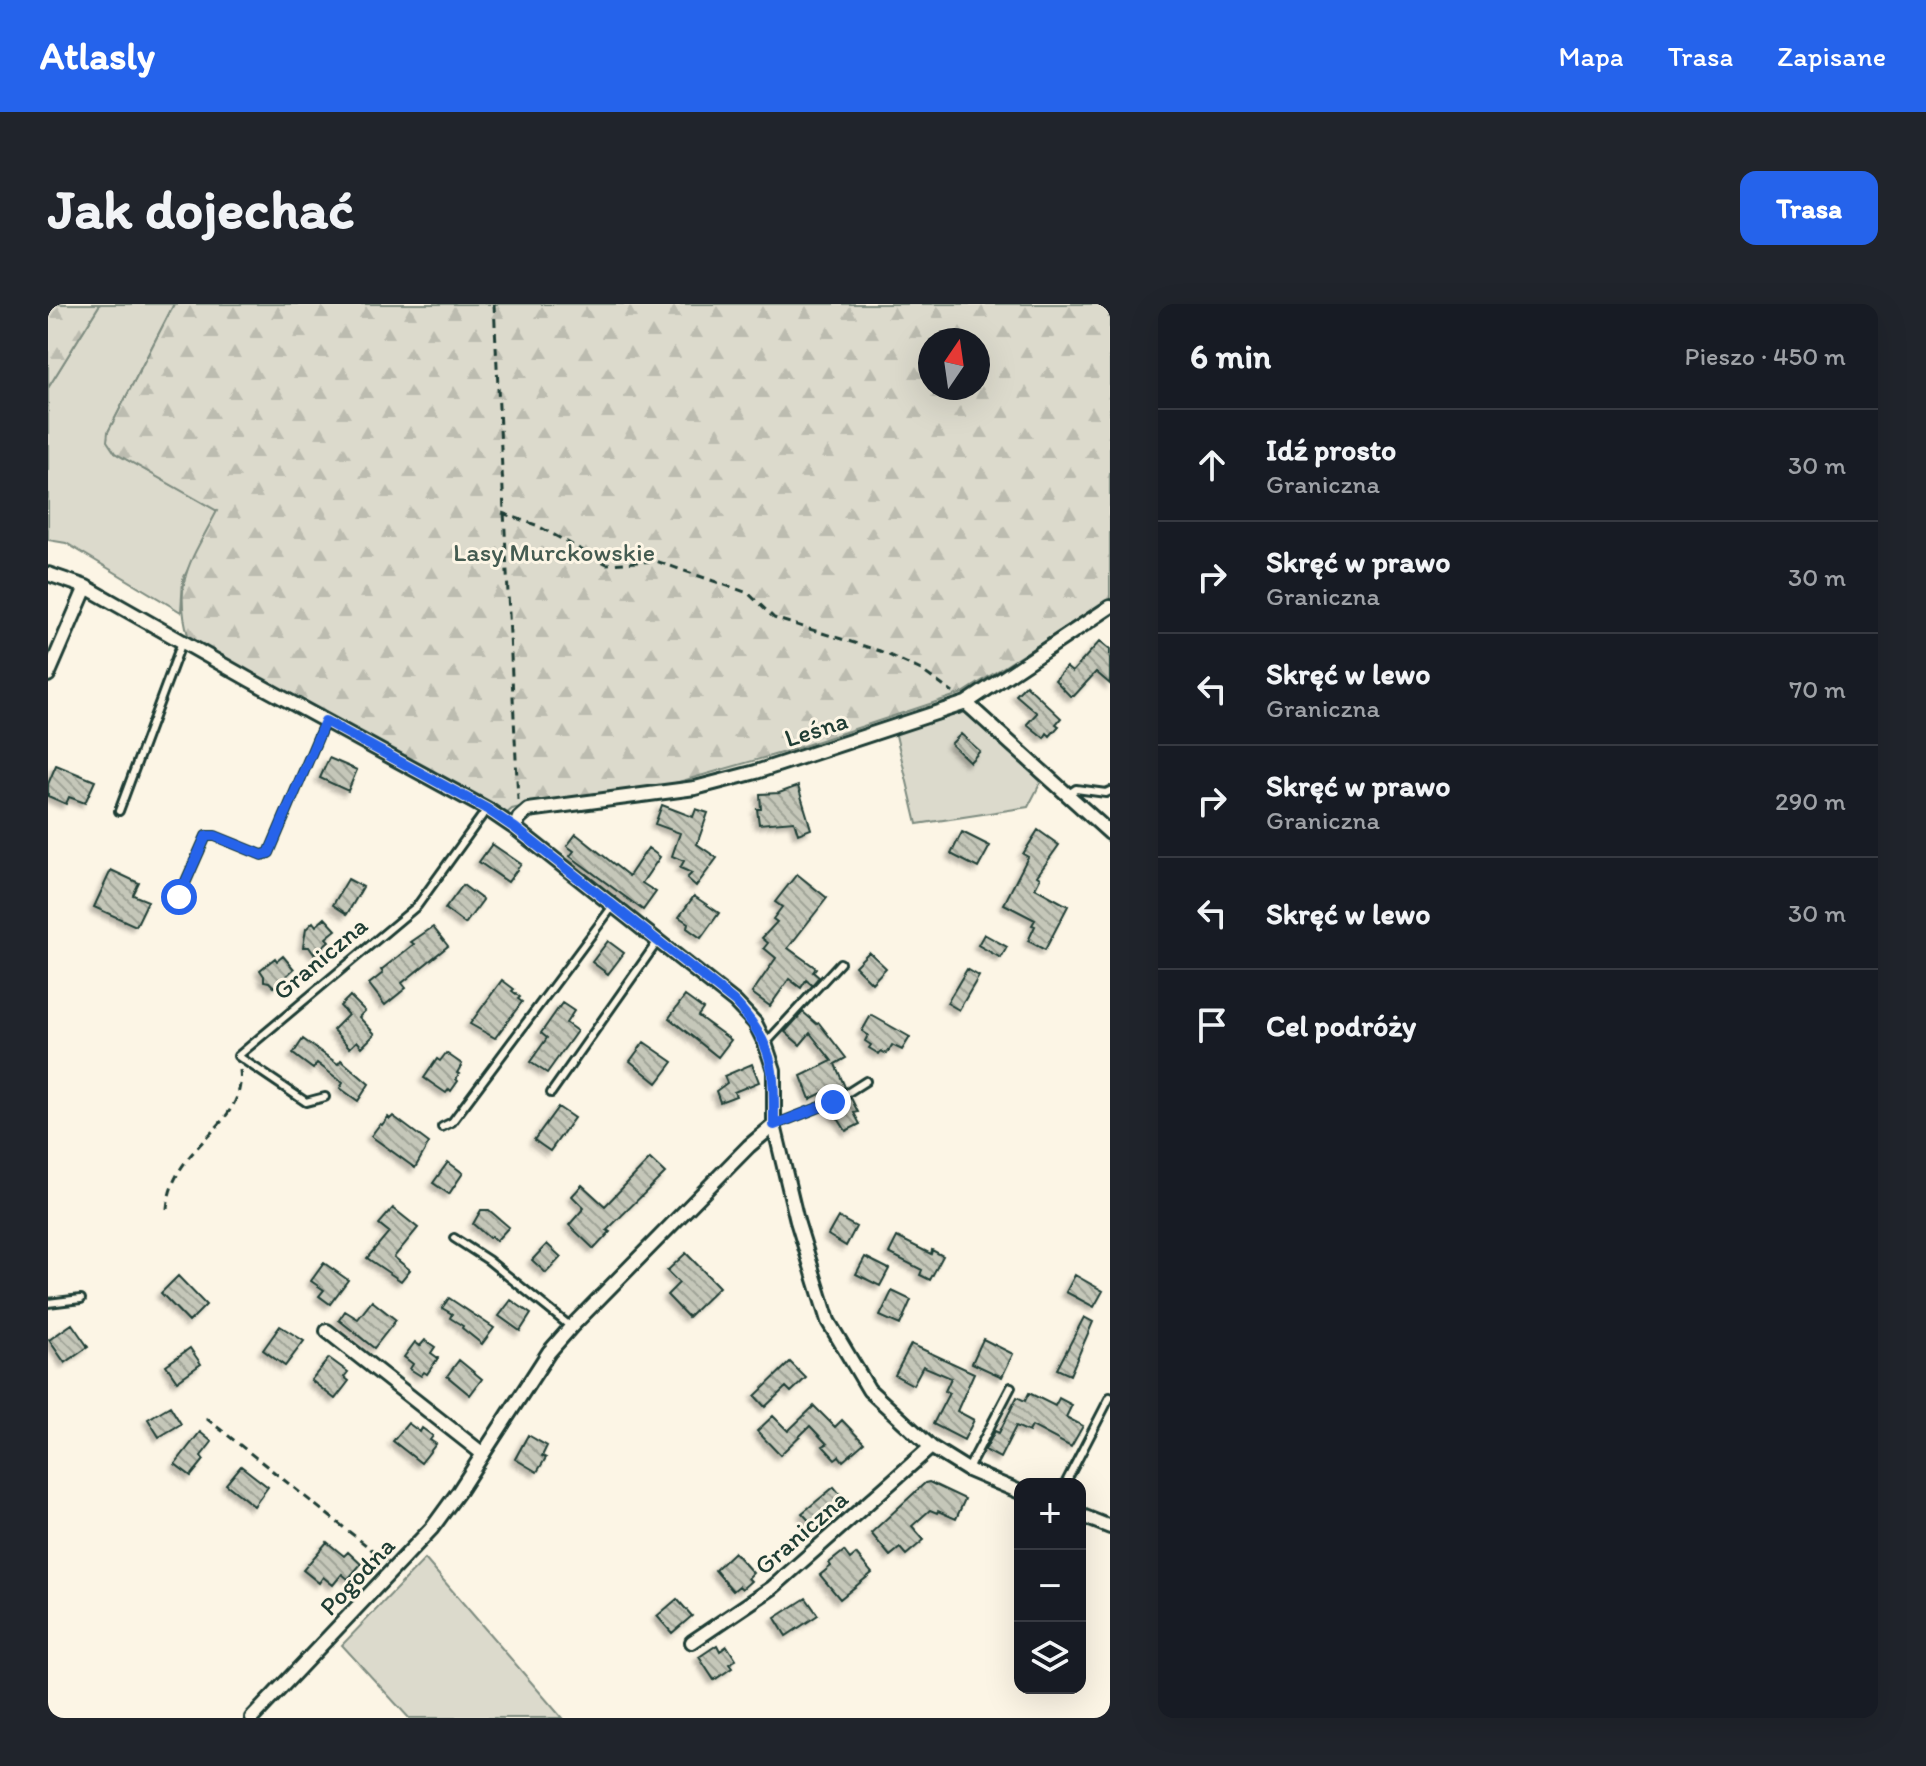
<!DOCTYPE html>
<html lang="pl">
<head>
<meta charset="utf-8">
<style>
	:root { --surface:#171b24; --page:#20242c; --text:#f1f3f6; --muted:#9ea1a6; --line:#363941; --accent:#2563eb }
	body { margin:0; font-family:Itim,sans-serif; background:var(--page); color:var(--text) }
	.controls { position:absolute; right:24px; bottom:24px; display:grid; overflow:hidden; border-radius:16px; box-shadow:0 8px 32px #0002 }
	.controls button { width:72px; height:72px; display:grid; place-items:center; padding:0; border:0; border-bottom:2px solid var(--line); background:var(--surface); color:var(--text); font:40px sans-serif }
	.compass { position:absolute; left:870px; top:24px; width:72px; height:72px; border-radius:50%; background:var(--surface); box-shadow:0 8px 32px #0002; rotate:13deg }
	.stop { position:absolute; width:24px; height:24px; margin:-18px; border:6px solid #2563eb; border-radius:50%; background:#fff }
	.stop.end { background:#2563eb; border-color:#fff; box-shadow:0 2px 8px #0008 }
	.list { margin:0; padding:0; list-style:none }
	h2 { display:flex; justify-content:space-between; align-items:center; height:104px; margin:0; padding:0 32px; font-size:34px }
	h2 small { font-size:26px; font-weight:400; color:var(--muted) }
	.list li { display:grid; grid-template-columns:52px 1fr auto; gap:24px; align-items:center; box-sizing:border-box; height:112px; padding:0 32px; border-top:2px solid var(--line) }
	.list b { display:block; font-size:30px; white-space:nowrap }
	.list p { margin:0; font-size:26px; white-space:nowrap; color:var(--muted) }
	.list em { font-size:26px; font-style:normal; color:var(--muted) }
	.icon { flex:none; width:44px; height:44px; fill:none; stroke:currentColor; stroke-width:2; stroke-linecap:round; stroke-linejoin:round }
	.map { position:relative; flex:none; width:1062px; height:1414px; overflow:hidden; border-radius:16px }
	header { display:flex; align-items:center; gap:48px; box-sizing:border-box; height:112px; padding:0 40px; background:var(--accent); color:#fff }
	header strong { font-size:38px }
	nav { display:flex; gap:44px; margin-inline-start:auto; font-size:28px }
	.intro { display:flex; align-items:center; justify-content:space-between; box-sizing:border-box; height:192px; padding:0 48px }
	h1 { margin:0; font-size:56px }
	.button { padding:20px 36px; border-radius:16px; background:var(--accent); color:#fff; font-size:28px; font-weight:700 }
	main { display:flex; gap:48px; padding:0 48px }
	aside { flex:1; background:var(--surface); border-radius:16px; box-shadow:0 8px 32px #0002 }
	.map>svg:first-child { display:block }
	.green { fill:#dcdacc; stroke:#7e8c80; stroke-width:2 }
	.forest { fill:url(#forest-firs); stroke:#7e8c80; stroke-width:2; fill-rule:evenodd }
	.building { fill:url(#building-back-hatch); stroke:#1f3d34; stroke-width:2; filter:url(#shadow) }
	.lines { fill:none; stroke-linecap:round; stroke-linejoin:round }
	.lane-casing { stroke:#1f3d34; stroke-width:12 }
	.street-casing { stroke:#1f3d34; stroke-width:18 }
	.path { stroke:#1f3d34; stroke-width:3; stroke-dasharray:8 6; stroke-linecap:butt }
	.lane { stroke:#fcf5e5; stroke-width:6 }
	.street { stroke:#fcf5e5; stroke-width:12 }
	.route { stroke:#2563eb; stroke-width:10 }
	.labels { text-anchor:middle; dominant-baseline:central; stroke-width:6; stroke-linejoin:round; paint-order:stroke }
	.park-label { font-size:26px; fill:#455c52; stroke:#fcf5e5 }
	.street-label { font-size:26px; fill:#1f3d34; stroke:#fcf5e5 }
</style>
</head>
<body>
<header>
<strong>Atlasly</strong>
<nav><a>Mapa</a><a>Trasa</a><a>Zapisane</a></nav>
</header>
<div class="intro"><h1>Jak dojechać</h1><a class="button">Trasa</a></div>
<main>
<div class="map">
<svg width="1062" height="1414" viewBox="0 0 1062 1414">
	<defs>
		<pattern id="forest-firs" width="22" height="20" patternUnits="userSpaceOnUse" patternTransform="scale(2)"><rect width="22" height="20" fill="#dcdacc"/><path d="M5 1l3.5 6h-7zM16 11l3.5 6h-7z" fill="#bcbcb0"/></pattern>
		<pattern id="building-back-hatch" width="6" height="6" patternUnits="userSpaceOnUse" patternTransform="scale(2)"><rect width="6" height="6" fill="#c5c7b9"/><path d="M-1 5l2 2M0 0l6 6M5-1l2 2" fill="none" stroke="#9fa397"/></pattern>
		<filter id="shadow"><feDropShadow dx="-4" dy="4" stdDeviation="2" flood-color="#0004"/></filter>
	</defs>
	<rect width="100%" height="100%" fill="#fcf5e5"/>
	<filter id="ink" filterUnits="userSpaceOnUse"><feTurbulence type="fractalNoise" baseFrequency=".0125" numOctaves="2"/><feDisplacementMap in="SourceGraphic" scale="16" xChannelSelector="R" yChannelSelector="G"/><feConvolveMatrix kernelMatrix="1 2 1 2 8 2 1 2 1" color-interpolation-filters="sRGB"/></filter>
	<g filter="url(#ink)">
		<path class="green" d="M52 0H126L60 128 67 149 170 207 135 275 133 308 18 239 0 236V84Z
			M921 407 994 476 980 503 869 520 847 427Z
			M377 1255 514 1414H361L294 1341Z"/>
		<path class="forest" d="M0 0H52L0 84Z
			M126 0H1062V295L915 389 740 447 620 481 589 489 493 498 464 505 457 511 141 335C124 277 143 257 169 207L67 149 59 137 60 128ZM882 36H930V84H882Z"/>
		<path class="building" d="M1052 337 1062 345V380L1048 368 1026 392H1022L1007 376 1018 363 1024 368Z
			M978 381 1013 414 1008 420 1011 422 1002 432 999 429 996 434 979 420 989 409 968 391Z
			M913 430 932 447 922 458 903 440Z
			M281 454 309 466 300 487 272 474Z
			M8 461 47 477 37 499 21 493 18 500 0 492V480Z
			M750 482 763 525 750 530 746 517 711 520 709 505H713L712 490 731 489Z
			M614 501 645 513 648 505 660 509 649 540 669 554 648 582 639 574 644 569 632 564 636 557 624 552 632 529 607 520Z
			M990 526 1011 541 989 572 992 574 987 584 1020 602 997 646 980 637 987 622 984 621 987 616 956 600 980 553 975 550Z
			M914 528 942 542 930 564 903 550Z
			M528 530 581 572 600 544 612 553 594 579 608 588 595 606 522 552 526 547 519 542Z
			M444 540 473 560 460 578 431 558Z
			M63 566 91 579 85 591 100 597 88 622 46 603Z
			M749 570 779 594 740 644 768 664 765 668 771 673 764 681 758 676 753 684 741 675 722 702 704 689 728 654 716 644 720 639 714 634 729 618 725 615 734 603 727 598Z
			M300 575 315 583 299 610 285 601Z
			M415 581 435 596 417 620 397 605Z
			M646 592 671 609 653 634 639 624 640 619 631 613Z
			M277 614 288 626 278 634 281 637 266 650 261 643H255L258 625 265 618 268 622Z
			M385 623 400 642 354 679 358 684 337 701 321 680 335 669 333 666 366 640 363 638Z
			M936 630 959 643 953 654 930 641Z
			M560 637 576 649 560 670 544 658Z
			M821 648 838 664 824 679 807 662Z
			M235 652 246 665 226 683 221 678 216 677V672L212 666 227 654 229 657Z
			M919 665 931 672 911 706 899 699Z
			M454 676 466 685 464 687 472 693 470 695 474 698 447 734 422 720Z
			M302 692 317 707 311 713 327 730 314 743 309 737 302 744 285 726 300 711 292 702Z
			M637 692 655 705 650 712 683 736 670 753 621 714Z
			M514 699 526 707 518 719 529 727 499 769 482 758 499 734 493 729Z
			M755 708 769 720 771 719 798 754 787 760 797 783 779 794 776 788 762 795 753 772 784 757 762 729 752 741 737 728Z
			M823 711 862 733 854 746 844 741 839 750 833 747 831 750 821 744 823 741 817 737 820 731 814 727Z
			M255 735 290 760 293 756 321 780 310 797 292 784 295 779 269 759 265 765 245 750Z
			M596 738 625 758 609 779 582 757Z
			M398 749 414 760 409 769 411 770 408 775 410 777 403 787 401 785 398 789 376 774 389 755 392 757Z
			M704 760 711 778 686 788 688 792 672 798 668 787 679 779 676 772Z
			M803 794 810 808 806 809 812 820 798 827 784 805Z
			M510 803 526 814 502 847 486 836Z
			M345 812 381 839 367 864 323 832 332 820 334 821 340 813 342 815Z
			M602 855 617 869 559 926 562 928 546 945 521 921 536 904 524 892 534 881 557 902Z
			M400 858 415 869 401 890 385 879Z
			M345 904 370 924 346 953 362 966 353 977 319 954 341 928 331 920Z
			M433 906H441L461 923 448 937 443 932 441 934 425 920Z
			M790 913 808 923 798 942 780 931Z
			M849 933 883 950 884 946 895 952 882 976 872 971 874 966 841 949Z
			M499 940 513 953 498 969 484 956Z
			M638 949 671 983 640 1013 619 991 631 979 619 967Z
			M817 953 841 965 832 982 808 970Z
			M276 959 300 976 282 1000 271 992 276 986 263 977Z
			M1027 971 1055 987 1046 1003 1018 988Z
			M130 972 158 1001 141 1018 113 989Z
			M844 987 863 996 852 1021 832 1012Z
			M401 994 446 1024 434 1040 414 1024 415 1022 402 1014 404 1010 394 1004Z
			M463 996 483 1010 472 1027 451 1012Z
			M324 997 348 1016 326 1044 291 1016 297 1007 310 1015Z
			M1036 1013 1045 1018 1022 1071 1009 1065Z
			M24 1020 40 1043 17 1059 1 1036Z
			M232 1022 256 1037 237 1062 215 1046Z
			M935 1035 965 1050 954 1073 924 1059Z
			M377 1036 387 1043 383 1049 390 1054 379 1070 376 1068 373 1072 362 1065 365 1060 356 1053 367 1038 372 1042Z
			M863 1040 926 1069 909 1107 926 1116 916 1136 885 1120 901 1089 897 1087 903 1074 875 1062 865 1081 847 1071Z
			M142 1044 153 1060 129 1077 118 1061Z
			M281 1054 300 1068 296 1073 301 1077 287 1095 263 1076Z
			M411 1056 434 1075 422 1091 399 1072Z
			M742 1058 758 1074 743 1088 738 1083 717 1103 707 1092Z
			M981 1089 1007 1102 1011 1094 1024 1101 1018 1113 1035 1122 1023 1143 984 1122 981 1128 968 1122 952 1154 937 1146 947 1127 951 1129 969 1093 977 1097Z
			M122 1102 133 1120 111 1133 100 1115Z
			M766 1102 787 1123 794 1116 816 1139 795 1157 791 1152 787 1155 775 1142 779 1140 762 1122 732 1151 709 1127 725 1112 740 1127Z
			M360 1119 372 1128 374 1124 385 1132 382 1136 388 1140 373 1159 345 1137Z
			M152 1128 164 1138 153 1152 156 1156 143 1172 127 1160Z
			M480 1131 499 1142 494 1152 498 1154 489 1168 467 1155Z
			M193 1162 220 1183 206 1202 178 1180Z
			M881 1178 917 1195 908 1215 890 1207 889 1209 882 1206 864 1222 876 1236 858 1251 852 1244 842 1252 823 1229 877 1179Z
			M786 1183 796 1195 768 1224 754 1209Z
			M279 1238 296 1252 300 1248 313 1260 300 1275 294 1270 285 1281 275 1273 271 1279 255 1266Z
			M796 1247 802 1255 808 1250 824 1269 792 1295 772 1271 783 1262 781 1259Z
			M686 1248 705 1269 700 1274 703 1277 694 1285 691 1282 685 1287 667 1266Z
			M758 1294 770 1311 738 1332 727 1314Z
			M629 1295 644 1312 624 1329 609 1312Z
			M669 1341 672 1347 679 1342 688 1356 681 1360 684 1364 666 1376 651 1353Z"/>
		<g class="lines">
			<defs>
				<path id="lane" d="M1019 491 1028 485 1058 489 1062 487
					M71 507 134 338
					M131 593 158 532H167L214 551 221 549 277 417
					M719 738 792 659
					M503 789 610 637
					M277 793 258 798 190 752 369 602 439 505
					M726 821 785 798 818 777
					M394 823 404 818 565 602
					M406 934 440 956 523 1023
					M0 999 33 995
					M920 1165 963 1083
					M1017 1180 1062 1093"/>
				<path id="street" d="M0 270 38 283 202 376 439 505 467 524 687 698 707 719 717 739 726 766V821L749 917 780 1017 821 1086 883 1143 920 1166 972 1188
					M0 371 38 283
					M918 399 1062 529
					M467 524 471 514 480 506 647 484 708 468 918 399 1062 303
					M279 1027 435 1150
					M1032 1211 1062 1223
					M644 1338 724 1284 883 1143
					M204 1414 384 1224 411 1187 501 1048 523 1023 701 842 726 821"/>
			</defs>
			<use href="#lane" class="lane-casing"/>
			<use href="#street" class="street-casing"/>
			<path class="path" d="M446 0 470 496
				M454 209 488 221 559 260 608 257 700 289 726 314 832 347 873 366 905 389
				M119 905C124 839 199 823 192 766
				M158 1114 338 1257"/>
			<use href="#lane" class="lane"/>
			<use href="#street" class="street"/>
		</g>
	</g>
	<g class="lines" filter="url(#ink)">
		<path class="route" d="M131 593 158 532H167L214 551 221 549 277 417 439 505 467 524 687 698C727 742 726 764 726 821L785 798"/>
	</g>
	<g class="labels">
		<g class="park-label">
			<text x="506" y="248">Lasy Murckowskie</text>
		</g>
		<g class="street-label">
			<text transform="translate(768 425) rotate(-18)">Leśna</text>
			<text transform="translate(272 654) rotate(-40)">Graniczna</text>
			<text transform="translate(753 1228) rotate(-41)">Graniczna</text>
			<text transform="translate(309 1272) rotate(-47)">Pogodna</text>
		</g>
	</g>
</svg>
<div class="controls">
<button>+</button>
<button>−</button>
<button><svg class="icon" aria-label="layers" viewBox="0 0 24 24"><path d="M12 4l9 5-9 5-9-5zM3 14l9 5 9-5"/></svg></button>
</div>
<svg class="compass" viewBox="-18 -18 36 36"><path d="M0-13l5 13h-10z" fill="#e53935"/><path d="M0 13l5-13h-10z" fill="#9ea1a6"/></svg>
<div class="stop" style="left:131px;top:593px"></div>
<div class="stop end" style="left:785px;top:798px"></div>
</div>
<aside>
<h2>6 min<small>Pieszo · 450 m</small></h2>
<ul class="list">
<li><svg class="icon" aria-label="ahead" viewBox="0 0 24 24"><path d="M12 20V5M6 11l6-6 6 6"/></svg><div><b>Idź prosto</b><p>Graniczna</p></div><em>30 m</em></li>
<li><svg class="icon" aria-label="right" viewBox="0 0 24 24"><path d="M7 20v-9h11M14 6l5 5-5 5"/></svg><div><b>Skręć w prawo</b><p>Graniczna</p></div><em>30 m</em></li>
<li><svg class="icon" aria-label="left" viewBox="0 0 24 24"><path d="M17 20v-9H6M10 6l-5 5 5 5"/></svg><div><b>Skręć w lewo</b><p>Graniczna</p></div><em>70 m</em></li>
<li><svg class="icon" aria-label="right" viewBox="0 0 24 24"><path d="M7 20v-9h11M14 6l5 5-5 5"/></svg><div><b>Skręć w prawo</b><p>Graniczna</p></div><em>290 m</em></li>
<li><svg class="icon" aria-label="left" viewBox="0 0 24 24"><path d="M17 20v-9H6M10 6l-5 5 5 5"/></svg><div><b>Skręć w lewo</b></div><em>30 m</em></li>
<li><svg class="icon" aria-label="arrive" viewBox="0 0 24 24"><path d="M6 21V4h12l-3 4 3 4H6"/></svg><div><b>Cel podróży</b></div></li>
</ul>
</aside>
</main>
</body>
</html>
